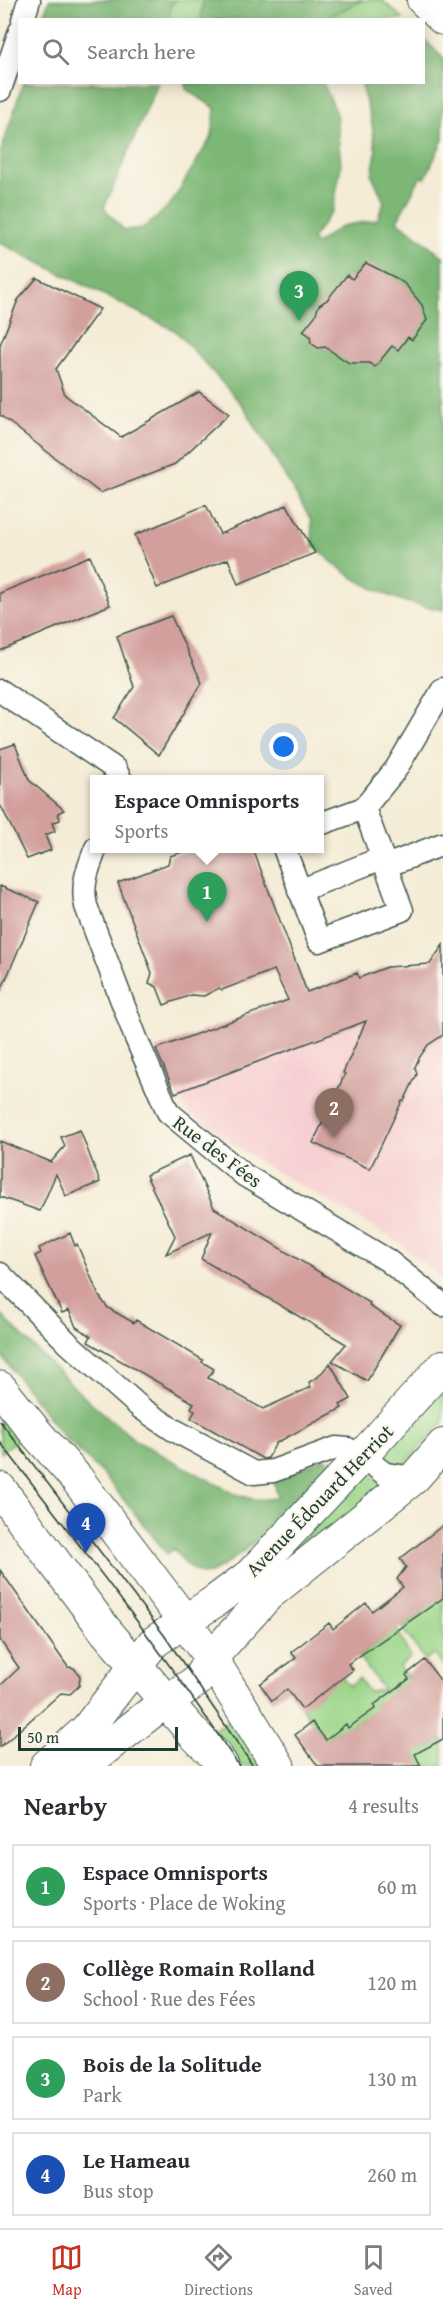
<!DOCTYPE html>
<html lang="en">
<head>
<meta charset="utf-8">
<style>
	:root { --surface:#fff; --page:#f2f2f3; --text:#2b2b33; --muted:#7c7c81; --line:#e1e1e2; --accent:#c8321e }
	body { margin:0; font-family:"Gentium Book Plus",serif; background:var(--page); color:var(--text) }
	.scale { position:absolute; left:18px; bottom:15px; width:160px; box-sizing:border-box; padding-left:6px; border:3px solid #1f3d34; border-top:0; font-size:16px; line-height:21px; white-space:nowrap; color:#1f3d34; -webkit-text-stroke:4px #fbf7ec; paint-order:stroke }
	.you { position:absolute; left:284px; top:747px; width:21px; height:21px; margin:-15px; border:4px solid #fff; border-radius:50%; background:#1a73e8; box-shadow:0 0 0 9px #1a73e833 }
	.badge { display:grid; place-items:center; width:39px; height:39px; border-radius:50%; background:var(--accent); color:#fff; font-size:20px; font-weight:700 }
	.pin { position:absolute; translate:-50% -50px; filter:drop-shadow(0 2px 3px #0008) }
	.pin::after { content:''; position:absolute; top:32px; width:21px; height:18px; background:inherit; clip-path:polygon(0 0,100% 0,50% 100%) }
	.popup { position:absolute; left:90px; top:775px; width:234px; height:78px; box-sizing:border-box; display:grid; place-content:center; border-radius:0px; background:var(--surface); filter:drop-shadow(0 2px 4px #0005); font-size:20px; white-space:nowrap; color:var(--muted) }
	.popup b { font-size:22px; color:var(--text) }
	.popup::after { content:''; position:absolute; left:50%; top:100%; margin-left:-12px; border:12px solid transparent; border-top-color:var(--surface) }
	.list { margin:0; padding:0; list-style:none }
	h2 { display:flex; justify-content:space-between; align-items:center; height:78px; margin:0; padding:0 24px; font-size:26px }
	h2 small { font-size:20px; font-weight:400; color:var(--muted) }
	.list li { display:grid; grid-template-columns:39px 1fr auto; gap:18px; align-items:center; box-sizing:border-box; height:84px; margin:0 12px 12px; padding:0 12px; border:2px solid var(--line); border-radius:0px }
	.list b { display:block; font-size:22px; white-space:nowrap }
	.list p { margin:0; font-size:20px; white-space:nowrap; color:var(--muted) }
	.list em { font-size:20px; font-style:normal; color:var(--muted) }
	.icon { flex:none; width:33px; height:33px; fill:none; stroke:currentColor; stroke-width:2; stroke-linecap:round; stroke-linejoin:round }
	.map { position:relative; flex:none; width:443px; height:1766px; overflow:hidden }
	.search { position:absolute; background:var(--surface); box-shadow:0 3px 15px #0003; left:18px; right:18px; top:18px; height:66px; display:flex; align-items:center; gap:15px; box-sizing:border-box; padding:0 21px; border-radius:0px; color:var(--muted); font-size:22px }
	.sheet { height:462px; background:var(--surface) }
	nav { display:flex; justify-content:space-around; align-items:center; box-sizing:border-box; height:84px; border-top:2px solid var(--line); background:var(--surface); font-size:16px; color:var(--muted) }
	nav a { display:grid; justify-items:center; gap:3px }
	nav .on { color:var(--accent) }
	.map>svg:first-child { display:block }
	.built { fill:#f7cfd2 }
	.green { fill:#9bd689; stroke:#5d8a5e; stroke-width:1.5 }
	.forest { fill:#7cb775; stroke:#4e7a54; stroke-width:1.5 }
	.building { fill:#d29f9c }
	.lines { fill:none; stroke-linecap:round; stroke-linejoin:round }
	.street-casing { stroke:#3f574c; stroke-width:25 }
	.secondary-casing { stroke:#3f574c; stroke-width:34 }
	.primary-casing { stroke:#3f574c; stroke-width:35 }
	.street { stroke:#fff; stroke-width:22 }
	.secondary { stroke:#fff; stroke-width:32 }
	.primary { stroke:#fff; stroke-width:33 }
	.tram { stroke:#1f3d34; stroke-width:1.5 }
	.labels { text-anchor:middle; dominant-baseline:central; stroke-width:4.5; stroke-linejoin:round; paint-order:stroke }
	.street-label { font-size:20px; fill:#1f3d34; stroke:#fbf7ec }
</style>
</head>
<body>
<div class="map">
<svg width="443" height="1766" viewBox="0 0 443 1766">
	<rect width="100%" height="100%" fill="#fbf7ec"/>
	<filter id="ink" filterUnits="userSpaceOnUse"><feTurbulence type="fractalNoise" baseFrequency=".0167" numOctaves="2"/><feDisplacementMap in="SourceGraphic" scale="12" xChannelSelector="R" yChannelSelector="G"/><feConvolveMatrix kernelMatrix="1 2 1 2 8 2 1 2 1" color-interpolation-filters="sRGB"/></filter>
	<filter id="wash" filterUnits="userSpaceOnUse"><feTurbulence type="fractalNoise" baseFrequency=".008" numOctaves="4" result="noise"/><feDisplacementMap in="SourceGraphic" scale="24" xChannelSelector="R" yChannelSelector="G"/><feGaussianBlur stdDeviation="1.35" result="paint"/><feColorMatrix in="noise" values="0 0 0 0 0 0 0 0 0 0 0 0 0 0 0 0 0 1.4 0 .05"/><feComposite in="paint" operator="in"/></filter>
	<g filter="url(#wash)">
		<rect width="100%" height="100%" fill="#f4ecd6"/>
		<path class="built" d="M443 951V1279L398 1242 261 1163 189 1113 164 1076 154 1050 357 973 359 978 392 965 431 963Z"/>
		<path class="green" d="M49 0H382L403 19 43 20Z
			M443 1389V1422L403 1466 389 1467 383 1459 386 1449Z
			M0 1396 29 1431 0 1453Z
			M362 1469 384 1484 247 1604Z
			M443 1592V1666L434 1654 425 1660 402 1628 423 1613 416 1604Z
			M396 1629C404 1638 404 1648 411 1657L399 1667 420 1694 440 1680 443 1685 422 1750 443 1739V1766H421L405 1737 362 1718 348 1728 346 1725 326 1740 302 1709 342 1676 349 1686 359 1678 369 1692 384 1690 359 1657Z
			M234 1716 267 1766H230L205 1736Z"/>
		<path class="forest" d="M49 0H176L171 5 169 19H43Z
			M203 0H363L325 19H201Z
			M424 39 443 58V139L425 179 421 176 397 221 443 256V610C396 604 349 582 316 547H313L311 520 244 407 176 331 0 243V154L23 83H158L104 208 124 230 142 228 153 221 172 202 212 136 215 108 186 89V83H323L336 111 341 166 333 210 312 239 316 244 342 226 377 220 384 202 372 175 376 152 371 119 362 89 363 83 424 82Z
			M0 1314 80 1393 136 1441 235 1494 256 1500 278 1498 274 1482 324 1458 335 1464C313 1485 231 1572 205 1574 192 1574 181 1559 174 1549L167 1554 103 1474 62 1435 0 1354Z"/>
		<g id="blocks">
			<path class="building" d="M366 263 396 278 406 285 422 305 427 320 412 340 408 337 398 350 392 346 375 367 369 363H349L325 347 318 348 311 343 310 336 303 331 315 316 319 305 327 300 347 275 352 279Z
				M37 278 100 309 56 369 65 395 121 437 199 392 229 414 175 464 100 493 0 415V345L18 300Z
				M206 505 220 534 287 505 315 553 238 584 228 559 157 588 135 535Z
				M90 556 110 605 0 651V593Z
				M171 616 202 683 159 755 114 718 134 687 117 636Z
				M15 744 29 780 64 810 58 813 60 820 52 823 55 831 45 835 51 850 27 859 0 804V749Z
				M191 849H253L307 992 357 973 359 978 387 967 430 964 443 945V1035L428 1045 419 1058 415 1067 417 1074 404 1101H402L370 1169 313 1143 345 1074 343 1073 366 1021 175 1093 156 1049 288 1000 274 970 222 990 219 988 204 996 191 995 164 1005 157 987 149 983 152 973 118 883 168 864 170 856Z
				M0 886 39 902 0 993Z
				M80 1130 100 1182 66 1196 56 1174 40 1211 0 1197V1141L51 1162 65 1146 61 1137Z
				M190 1155 214 1208 370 1303 369 1306 400 1325 367 1381 332 1361 346 1344 201 1259 212 1232 166 1254 175 1236 146 1175Z
				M70 1233 75 1246 77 1244 99 1296 108 1308 134 1323 136 1320 203 1360 202 1362 214 1369 208 1378 263 1409 311 1387 309 1382 318 1377 330 1363 351 1399 340 1405 342 1408 276 1443 268 1458 263 1459 191 1418 195 1411 191 1408 194 1403 88 1342 91 1336 76 1327 69 1310 62 1313 35 1256 41 1253 39 1248Z
				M443 1525V1598L348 1664 353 1670 302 1709 287 1689 272 1701 260 1684 296 1658 291 1652 329 1623 333 1629 366 1603 372 1611 403 1587 397 1579 406 1567 400 1559Z
				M0 1570 68 1667 74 1668 80 1676 79 1686 70 1694 61 1693 0 1747V1686L19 1668 0 1640Z
				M425 1660 443 1684V1739L415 1754 421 1766H318L295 1735 312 1722 326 1740 346 1724 348 1728 376 1708 374 1705 409 1679 406 1675Z"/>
		</g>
	</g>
	<g filter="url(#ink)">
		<use href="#blocks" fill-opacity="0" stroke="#3f574c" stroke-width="1.5"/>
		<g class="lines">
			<defs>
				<path id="street" d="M23 20 29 0
					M0 90 20 31
					M0 691 108 764 115 769 121 780
					M364 808 396 769 443 689
					M96 848C88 869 81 884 86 906L136 1038 168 1112 244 1175 387 1260 443 1305
					M284 848 319 941 402 910 364 808 320 824
					M386 866 443 844
					M299 891 382 858
					M0 1274 69 1344 141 1408 172 1429 254 1473 273 1471 336 1448 348 1449 362 1456 385 1474 414 1478"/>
				<path id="secondary" d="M423 0 443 19
					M46 1766 86 1730 154 1642 215 1601 250 1575 362 1456 443 1366
					M83 1766 166 1701 197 1681 211 1658 268 1595 414 1478 443 1445"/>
				<path id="primary" d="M0 1388 37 1434 77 1479 185 1622 211 1658 278 1766
					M0 1489 105 1630 194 1734 215 1755 222 1766"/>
			</defs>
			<use href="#street" class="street-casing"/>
			<use href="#secondary" class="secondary-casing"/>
			<use href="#primary" class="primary-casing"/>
			<use href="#street" class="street"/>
			<use href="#secondary" class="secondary"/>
			<use href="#primary" class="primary"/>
			<path class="tram" d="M0 1421 164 1635 253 1766
				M0 1442C82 1548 165 1654 239 1766"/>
		</g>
	</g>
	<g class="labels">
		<g class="street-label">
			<text transform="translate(218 1151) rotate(37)">Rue des Fées</text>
			<text transform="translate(319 1500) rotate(-46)">Avenue Édouard Herriot</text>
		</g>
	</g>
</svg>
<div class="scale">50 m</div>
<div class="you"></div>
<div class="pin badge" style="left:207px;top:922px;background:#2e9e5b">1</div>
<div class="popup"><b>Espace Omnisports</b>Sports</div>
<div class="pin badge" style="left:334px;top:1138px;background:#8d6e63">2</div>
<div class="pin badge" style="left:299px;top:321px;background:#2e9e5b">3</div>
<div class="pin badge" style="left:86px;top:1553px;background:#1a4fb4">4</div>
<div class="search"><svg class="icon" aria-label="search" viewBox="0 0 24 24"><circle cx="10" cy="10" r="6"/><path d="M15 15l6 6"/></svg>Search here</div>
</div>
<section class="sheet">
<h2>Nearby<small>4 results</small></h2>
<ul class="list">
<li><span class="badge" style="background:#2e9e5b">1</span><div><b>Espace Omnisports</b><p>Sports · Place de Woking</p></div><em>60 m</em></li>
<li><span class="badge" style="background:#8d6e63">2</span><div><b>Collège Romain Rolland</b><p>School · Rue des Fées</p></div><em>120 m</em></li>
<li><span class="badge" style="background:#2e9e5b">3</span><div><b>Bois de la Solitude</b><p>Park</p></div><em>130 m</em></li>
<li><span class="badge" style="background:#1a4fb4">4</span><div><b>Le Hameau</b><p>Bus stop</p></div><em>260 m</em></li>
</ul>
</section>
<nav>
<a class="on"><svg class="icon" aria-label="map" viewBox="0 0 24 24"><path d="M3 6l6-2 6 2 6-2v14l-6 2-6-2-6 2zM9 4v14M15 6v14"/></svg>Map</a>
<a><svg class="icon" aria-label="directions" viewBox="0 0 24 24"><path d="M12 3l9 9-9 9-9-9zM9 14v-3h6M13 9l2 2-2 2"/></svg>Directions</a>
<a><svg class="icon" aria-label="saved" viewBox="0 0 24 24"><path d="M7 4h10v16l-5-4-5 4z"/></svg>Saved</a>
</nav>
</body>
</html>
